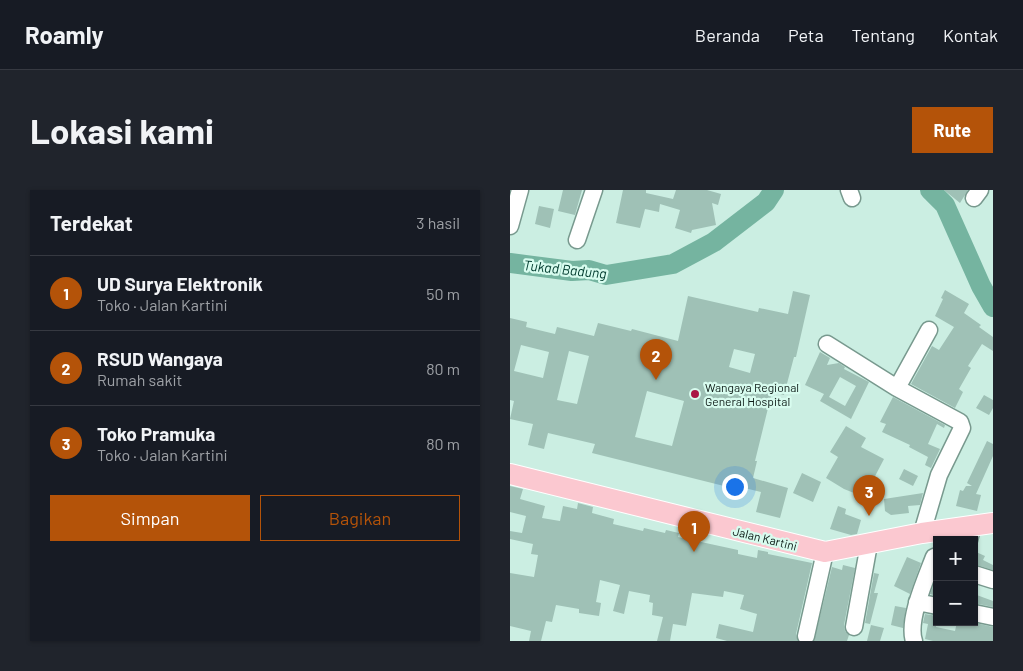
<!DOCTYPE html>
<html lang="id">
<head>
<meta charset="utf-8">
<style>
	:root { --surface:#171b24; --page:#20242c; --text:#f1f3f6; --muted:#9ea1a6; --line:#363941; --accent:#b45309 }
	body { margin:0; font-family:Barlow,sans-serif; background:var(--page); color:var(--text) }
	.controls { position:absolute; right:15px; bottom:15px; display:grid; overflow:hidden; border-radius:0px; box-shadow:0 1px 4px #0004 }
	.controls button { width:45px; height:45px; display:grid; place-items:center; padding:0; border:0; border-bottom:1px solid var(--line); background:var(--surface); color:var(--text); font:25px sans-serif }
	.you { position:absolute; left:224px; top:296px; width:18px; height:18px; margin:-12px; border:4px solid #fff; border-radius:50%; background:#1a73e8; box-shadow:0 0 0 8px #1a73e833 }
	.badge { display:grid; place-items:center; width:32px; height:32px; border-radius:50%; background:var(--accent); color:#fff; font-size:16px; font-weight:700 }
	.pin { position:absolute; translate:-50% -41px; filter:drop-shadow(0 1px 2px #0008) }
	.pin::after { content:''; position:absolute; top:26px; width:18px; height:15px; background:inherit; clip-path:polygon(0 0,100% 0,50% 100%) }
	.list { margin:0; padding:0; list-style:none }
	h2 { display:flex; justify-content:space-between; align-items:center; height:65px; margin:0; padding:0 20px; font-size:21px }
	h2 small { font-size:16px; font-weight:400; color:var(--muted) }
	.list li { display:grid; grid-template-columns:32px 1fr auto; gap:15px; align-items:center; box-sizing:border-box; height:75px; padding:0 20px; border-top:1px solid var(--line) }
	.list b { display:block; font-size:19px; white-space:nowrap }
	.list p { margin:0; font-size:16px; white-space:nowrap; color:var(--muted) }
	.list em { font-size:16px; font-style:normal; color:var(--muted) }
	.actions { display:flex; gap:10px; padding:15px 20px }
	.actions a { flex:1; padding:11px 0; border:1px solid var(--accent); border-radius:0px; text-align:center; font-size:18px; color:var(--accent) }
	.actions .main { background:var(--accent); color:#fff }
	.map { position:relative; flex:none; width:483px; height:451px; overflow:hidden; border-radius:0px }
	header { display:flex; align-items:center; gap:30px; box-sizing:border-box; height:70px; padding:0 25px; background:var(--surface); border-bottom:1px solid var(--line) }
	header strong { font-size:24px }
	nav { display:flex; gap:28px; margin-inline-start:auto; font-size:18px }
	.intro { display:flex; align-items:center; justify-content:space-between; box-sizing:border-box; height:120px; padding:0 30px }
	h1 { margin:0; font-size:35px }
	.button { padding:12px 22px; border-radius:0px; background:var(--accent); color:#fff; font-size:18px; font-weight:700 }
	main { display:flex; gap:30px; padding:0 30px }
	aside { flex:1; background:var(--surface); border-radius:0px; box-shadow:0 1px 4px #0004 }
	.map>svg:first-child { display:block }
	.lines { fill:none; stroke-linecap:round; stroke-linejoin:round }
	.river { stroke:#75b4a0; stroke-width:20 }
	.building { fill:#9fc1b6; fill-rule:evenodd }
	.minor-casing { stroke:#78998e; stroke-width:19 }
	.major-casing { stroke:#fff; stroke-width:22 }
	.minor { stroke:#fff; stroke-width:16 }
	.major { stroke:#fbc8d0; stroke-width:20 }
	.poi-dot { fill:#aa1645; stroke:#d8fcef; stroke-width:2 }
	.labels { text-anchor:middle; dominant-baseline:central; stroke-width:4.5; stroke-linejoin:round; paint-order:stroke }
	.poi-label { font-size:12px; fill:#0e1b17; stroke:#d8fcef; text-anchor:start }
	.street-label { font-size:12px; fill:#0e1b17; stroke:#d8fcef }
	.water-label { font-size:14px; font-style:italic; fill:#003b2e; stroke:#d8fcef }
</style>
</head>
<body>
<header>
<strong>Roamly</strong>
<nav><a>Beranda</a><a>Peta</a><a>Tentang</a><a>Kontak</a></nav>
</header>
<div class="intro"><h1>Lokasi kami</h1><a class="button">Rute</a></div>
<main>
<aside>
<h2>Terdekat<small>3 hasil</small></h2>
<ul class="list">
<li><span class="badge">1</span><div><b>UD Surya Elektronik</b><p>Toko · Jalan Kartini</p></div><em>50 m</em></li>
<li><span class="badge">2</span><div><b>RSUD Wangaya</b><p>Rumah sakit</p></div><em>80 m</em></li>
<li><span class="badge">3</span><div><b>Toko Pramuka</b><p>Toko · Jalan Kartini</p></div><em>80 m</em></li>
</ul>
<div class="actions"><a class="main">Simpan</a><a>Bagikan</a></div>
</aside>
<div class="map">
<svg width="483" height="451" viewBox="0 0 483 451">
	<rect width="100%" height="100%" fill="#cbeee2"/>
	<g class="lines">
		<path class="river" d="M420 0 435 15 471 96 483 117
			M0 73 62 81 79 80 96 85 163 74 204 52 256 12 264 0"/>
	</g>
	<path class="building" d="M53 0H72L65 25 48 21Z
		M113 0H136V3L163 9 166 0H197L211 4 208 15 202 13 206 35 182 40 181 43 165 38 170 20 150 14 149 22 135 19 130 38 106 33Z
		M434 0H458L450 13Z
		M29 16 44 19 40 38 25 34Z
		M435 100 459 114 454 123 471 135 469 137 483 147V161L472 154 458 176 461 178 449 199 453 202 445 218 401 194 422 156 429 160 444 137 425 126 433 109 431 108Z
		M283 101 300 105 286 167H284L274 205 262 202 245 271H247L243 288 278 298 270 328 246 322 251 302 222 295V298L82 263 85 254 38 243 34 259 18 255 23 234 0 229 4 211 0 210V128L17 132 16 137 45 144 47 137 84 146 88 133 121 141 122 139 168 151 178 106 248 122 249 118 278 124ZM11 155 39 162 33 188 4 181ZM224 159 245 164 240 183 219 177ZM59 161 79 166 67 214 47 210ZM137 201 174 211 162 256 125 247Z
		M310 162 320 168 317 175 329 173 335 177 334 179 359 192 341 229 310 211 314 204 295 195ZM330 187 346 196 335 216 319 207Z
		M474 205 483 210V218L479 225 466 218Z
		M383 207 435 235 434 238 427 234 418 254 430 259 421 278 415 275 418 267 399 257 400 255 372 242 376 234 370 232Z
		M336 236 356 248 351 257 374 269 363 290 369 293 368 301 364 311 334 299 316 288 328 267 320 262Z
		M477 251 483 254V266L466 304 471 305 467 321 446 316 450 300 453 301 456 296H462L457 293Z
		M394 279 408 286 403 296 389 289Z
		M292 283 311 292 303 312 283 303Z
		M0 296 13 299 10 309 35 316 32 328 50 331 53 316 67 319 68 313 83 317 82 323 104 329 103 334 133 341 134 338 155 343 156 340 169 343 168 347 228 360V364L247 368 248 360 258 362V364L302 373 286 444 288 451H217L206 448 209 434 243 442 247 424 230 419 234 405 214 401 213 407 182 403 176 436 163 434 160 451H147L153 427 142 425 143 413 139 412 140 405 119 401 114 424 103 421 110 395 90 390 86 412 91 413 89 426 69 423V419L46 415 42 432 36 431 31 451H19L21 441 0 436V383L24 387 28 365 21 364 23 354 0 349V341L12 343 16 326 0 322Z
		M413 303 410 315 398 316 399 323 381 325 375 321 374 309Z
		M328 316 336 319 335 324 351 330 347 344 341 345 320 339Z
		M464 361 475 366 473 370 483 375V380L464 374Z
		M397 367 411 373 400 404 384 396Z
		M333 375 345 378 334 435 335 441 339 445 337 451H304L322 377 332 380Z
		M364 383 369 384 364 403H368L360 434 355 433Z
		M427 387V406L420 404Z
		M464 404 483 411V417L464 413Z
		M385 416 396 418 393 438 381 435Z
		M415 424 427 426 426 437 445 441 447 432H461L483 437V451H423L415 449 418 434 413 433Z
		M361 435 374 438 370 451H357Z"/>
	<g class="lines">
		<defs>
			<path id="minor" d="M339 0 342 8
				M464 8 470 0
				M0 36 10 0
				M67 50 84 0
				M317 154 387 198
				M412 343 429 285 452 238 450 232 387 198 419 140
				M459 350 463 335
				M464 384 483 390
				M407 412 427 416
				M464 423 483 427
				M344 437 359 354
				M296 446 315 362
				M404 451C397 430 416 388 424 367L427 366"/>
			<path id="major" d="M0 284 315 362 412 343 483 333"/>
		</defs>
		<use href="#minor" class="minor-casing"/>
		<use href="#major" class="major-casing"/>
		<use href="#minor" class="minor"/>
		<use href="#major" class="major"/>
	</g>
	<circle class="poi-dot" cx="185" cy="204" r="5"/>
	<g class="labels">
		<g class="poi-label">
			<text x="195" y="197">Wangaya Regional<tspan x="195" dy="14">General Hospital</tspan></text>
		</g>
		<g class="street-label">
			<text transform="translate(255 348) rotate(14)">Jalan Kartini</text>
		</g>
		<g class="water-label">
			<text transform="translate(55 79) rotate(6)">Tukad Badung</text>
		</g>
	</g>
</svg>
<div class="controls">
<button>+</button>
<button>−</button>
</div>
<div class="you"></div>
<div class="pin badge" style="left:184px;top:362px">1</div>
<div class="pin badge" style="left:146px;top:190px">2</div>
<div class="pin badge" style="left:359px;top:326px">3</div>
</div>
</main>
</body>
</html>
